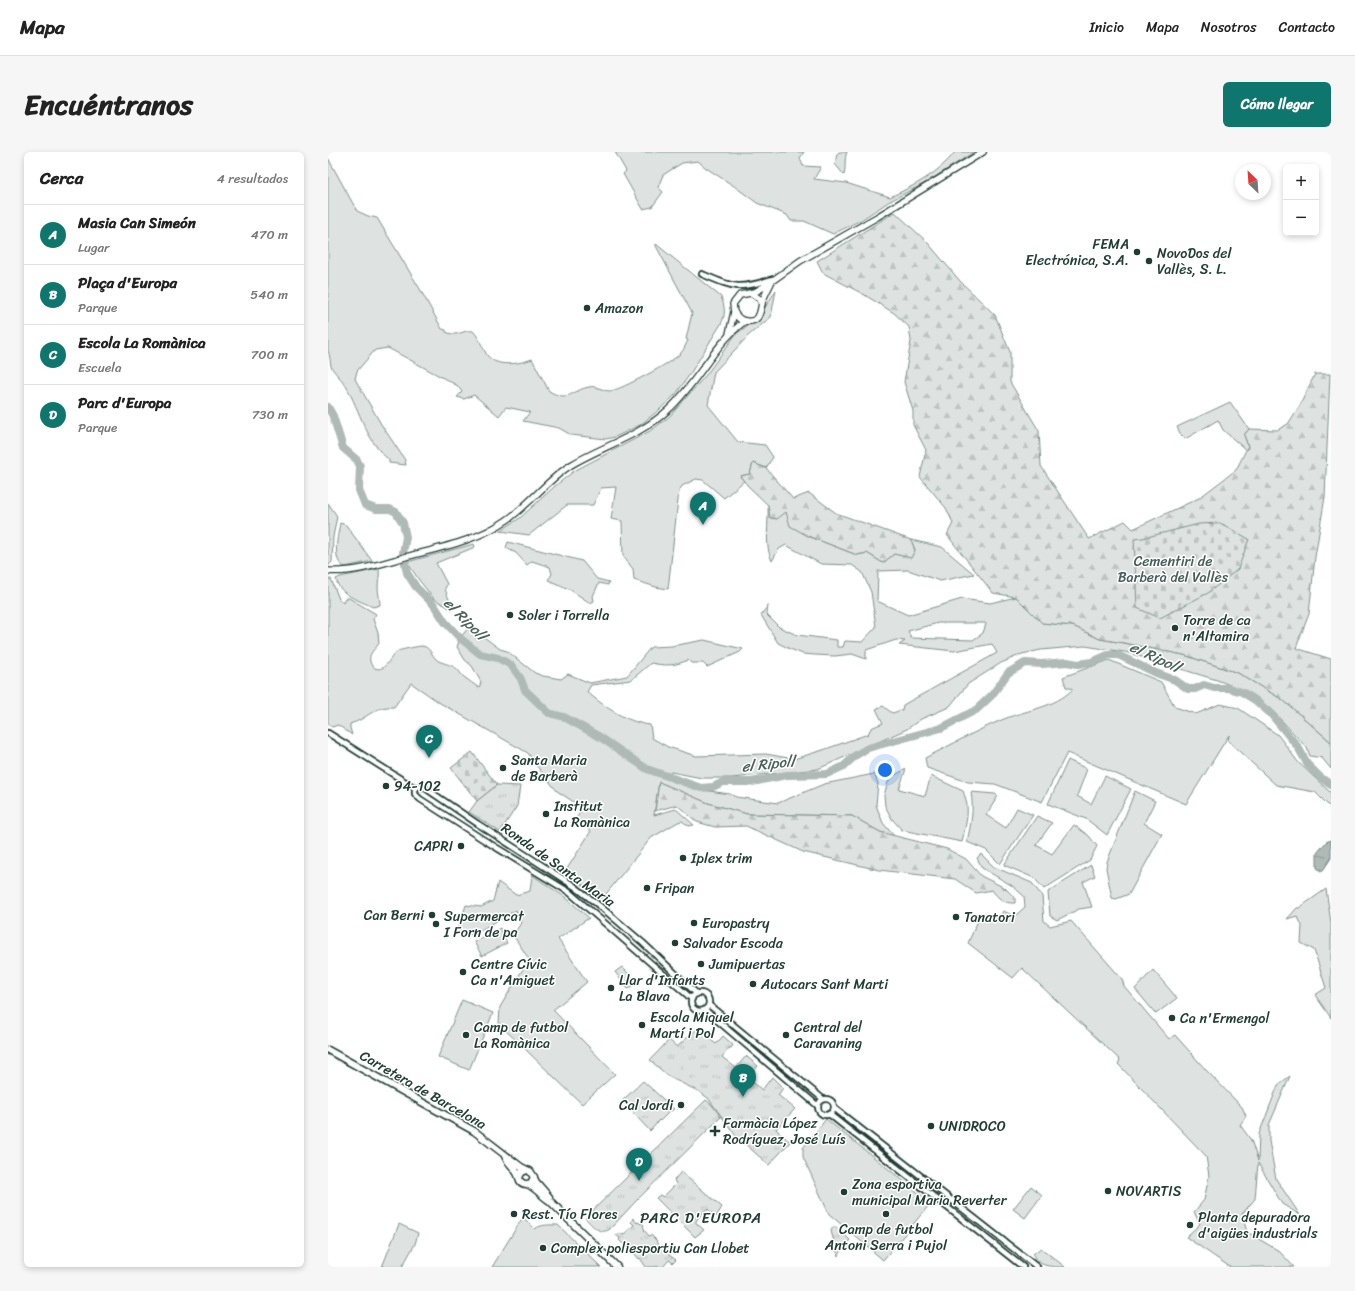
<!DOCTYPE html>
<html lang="es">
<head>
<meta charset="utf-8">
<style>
	:root { --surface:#fff; --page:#f6f6f6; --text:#222; --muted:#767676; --line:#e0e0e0; --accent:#0f766e }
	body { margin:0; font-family:Sriracha,sans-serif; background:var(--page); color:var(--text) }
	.controls { position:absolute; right:12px; top:12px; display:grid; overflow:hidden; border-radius:6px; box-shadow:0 2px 6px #0003 }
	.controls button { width:36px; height:36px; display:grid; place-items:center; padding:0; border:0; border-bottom:1px solid var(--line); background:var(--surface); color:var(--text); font:20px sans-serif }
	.compass { position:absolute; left:907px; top:12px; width:36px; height:36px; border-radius:50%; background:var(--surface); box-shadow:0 2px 6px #0003; rotate:335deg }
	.you { position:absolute; left:557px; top:618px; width:14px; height:14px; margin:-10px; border:3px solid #fff; border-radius:50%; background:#1a73e8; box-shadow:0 0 0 6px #1a73e833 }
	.badge { display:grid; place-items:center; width:26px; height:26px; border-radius:50%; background:var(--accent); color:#fff; font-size:13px; font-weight:700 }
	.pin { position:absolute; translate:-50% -33px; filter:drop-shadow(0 1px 2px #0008) }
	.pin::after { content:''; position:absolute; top:21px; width:14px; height:12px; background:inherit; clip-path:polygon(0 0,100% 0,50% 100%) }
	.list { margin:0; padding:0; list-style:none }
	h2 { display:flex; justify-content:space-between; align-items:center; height:52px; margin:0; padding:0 16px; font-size:17px }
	h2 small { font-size:13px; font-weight:400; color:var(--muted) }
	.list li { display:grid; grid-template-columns:26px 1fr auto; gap:12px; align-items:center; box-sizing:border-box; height:60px; padding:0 16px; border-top:1px solid var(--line) }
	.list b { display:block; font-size:15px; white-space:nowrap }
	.list p { margin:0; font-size:13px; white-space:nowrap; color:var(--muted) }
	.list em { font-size:13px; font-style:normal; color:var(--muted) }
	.map { position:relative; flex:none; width:1003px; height:1115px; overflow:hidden; border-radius:6px }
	header { display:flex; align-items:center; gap:24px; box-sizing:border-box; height:56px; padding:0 20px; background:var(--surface); border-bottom:1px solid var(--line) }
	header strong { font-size:19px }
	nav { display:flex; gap:22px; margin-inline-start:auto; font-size:14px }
	.intro { display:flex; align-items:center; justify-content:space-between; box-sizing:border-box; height:96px; padding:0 24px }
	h1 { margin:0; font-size:28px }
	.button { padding:10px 18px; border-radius:6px; background:var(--accent); color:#fff; font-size:14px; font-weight:700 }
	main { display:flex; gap:24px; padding:0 24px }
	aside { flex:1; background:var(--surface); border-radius:6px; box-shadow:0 2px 6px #0003 }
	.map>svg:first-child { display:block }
	.green { fill:#dee3e2; stroke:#7e908b; fill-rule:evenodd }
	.forest { fill:url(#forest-firs); stroke:#7e908b }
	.cemetery { fill:url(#cemetery-stones); stroke:#7e908b }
	.park { fill:url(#park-tufts); stroke:#7e908b }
	.water { fill:url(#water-ripples); stroke:#758883 }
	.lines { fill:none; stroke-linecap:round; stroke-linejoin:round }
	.river { stroke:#afbab7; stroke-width:8 }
	.tertiary-casing { stroke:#1f3d34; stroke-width:8 }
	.secondary-casing { stroke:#1f3d34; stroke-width:8 }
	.primary-casing { stroke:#1f3d34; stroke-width:9 }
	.tertiary { stroke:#fff; stroke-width:4.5 }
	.secondary { stroke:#fff; stroke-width:5.5 }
	.primary { stroke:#fff; stroke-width:6 }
	.poi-dot { fill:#1f3d34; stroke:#fff; stroke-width:1.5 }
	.labels { text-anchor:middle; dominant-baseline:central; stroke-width:3; stroke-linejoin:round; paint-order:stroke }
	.poi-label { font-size:14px; fill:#1f3d34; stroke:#fff; text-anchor:start }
	.park-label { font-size:14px; fill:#455e57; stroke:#fff }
	.street-label { font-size:14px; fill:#1f3d34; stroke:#fff }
	.water-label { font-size:15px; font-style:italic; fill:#4a625b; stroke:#fff }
	.neighbourhood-label { font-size:15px; letter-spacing:1px; fill:#1f3d34; stroke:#fff }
</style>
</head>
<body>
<header>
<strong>Mapa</strong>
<nav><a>Inicio</a><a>Mapa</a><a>Nosotros</a><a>Contacto</a></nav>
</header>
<div class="intro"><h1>Encuéntranos</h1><a class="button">Cómo llegar</a></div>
<main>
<aside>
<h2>Cerca<small>4 resultados</small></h2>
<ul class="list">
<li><span class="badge">A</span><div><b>Masia Can Simeón</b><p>Lugar</p></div><em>470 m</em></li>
<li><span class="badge">B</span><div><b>Plaça d'Europa</b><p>Parque</p></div><em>540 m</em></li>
<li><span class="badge">C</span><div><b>Escola La Romànica</b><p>Escuela</p></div><em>700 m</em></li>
<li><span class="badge">D</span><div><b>Parc d'Europa</b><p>Parque</p></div><em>730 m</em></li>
</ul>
</aside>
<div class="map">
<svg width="1003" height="1115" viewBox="0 0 1003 1115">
	<defs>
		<pattern id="forest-firs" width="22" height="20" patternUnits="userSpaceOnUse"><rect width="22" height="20" fill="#dee3e2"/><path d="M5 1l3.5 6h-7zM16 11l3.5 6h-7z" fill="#bec4c2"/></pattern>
		<pattern id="cemetery-stones" width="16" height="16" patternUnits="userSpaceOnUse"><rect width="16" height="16" fill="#dee3e2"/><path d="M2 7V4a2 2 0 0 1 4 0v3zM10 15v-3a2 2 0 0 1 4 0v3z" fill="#bec4c2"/></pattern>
		<pattern id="park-tufts" width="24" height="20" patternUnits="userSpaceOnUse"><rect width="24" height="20" fill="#dee3e2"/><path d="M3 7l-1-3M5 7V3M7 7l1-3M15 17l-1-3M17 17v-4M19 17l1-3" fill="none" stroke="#bec4c2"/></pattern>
		<pattern id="water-ripples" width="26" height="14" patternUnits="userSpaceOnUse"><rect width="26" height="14" fill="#afbab7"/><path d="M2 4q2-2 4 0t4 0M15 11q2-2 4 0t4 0" fill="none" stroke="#8e9896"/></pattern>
	</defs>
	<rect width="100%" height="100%" fill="#fff"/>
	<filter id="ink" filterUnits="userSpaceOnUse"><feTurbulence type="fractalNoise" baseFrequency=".025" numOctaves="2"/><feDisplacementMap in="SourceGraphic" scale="8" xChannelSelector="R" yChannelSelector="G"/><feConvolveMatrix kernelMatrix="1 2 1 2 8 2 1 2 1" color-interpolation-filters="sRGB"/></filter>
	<g filter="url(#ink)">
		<path class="green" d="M287 0H476L472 6 475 14 493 15 486 27 518 31 562 45C586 34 611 21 627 0H646L599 30 562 49 533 68 505 82 476 69H463L459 63 429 51 406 34 378 16 370 9 354 11 335 23 330 35 335 40 324 55 315 57 295 22 298 19Z
			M511 0H519C516 7 518 15 516 23L507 12 509 2Z
			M0 6 29 59 40 64 49 66 92 137 114 177 118 178V180C130 186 135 177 145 179 151 185 154 195 159 203 168 216 191 212 204 207L221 239C241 251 244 238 261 235 268 233 275 239 282 239 293 238 344 210 352 202 356 198 358 192 360 188L358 187 364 161 328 94V92L393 145C397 155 398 162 393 172L362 222 348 242 331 258 312 273 287 285 278 287 243 283 231 276 195 269 202 260 178 255 171 264 146 243 136 247 129 245 134 240 130 234 60 196 47 198 29 219 27 227 53 272 77 308 78 313 61 311V308C38 289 32 259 18 234 14 227 6 221 3 214 2 209 2 203 0 199Z
			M448 138 443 165 421 183 386 220 380 253 410 290 437 293 445 305 438 316 425 311 422 322 412 324 416 329 396 346 375 328 368 327 354 334 351 339 340 437 328 435 306 428 305 417 295 404 294 369 283 367 288 335 273 336 265 353H239L201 383 172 379 192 366 227 334 246 319 322 279 341 265 378 223 408 182 431 165Z
			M902 250 921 277 916 283 920 294 918 298 895 278 890 268 857 287 853 283 849 275Z
			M0 351 9 364 5 385 4 410 0 414Z
			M440 353 458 360 480 384 529 403 539 401 555 411 566 402 583 405 587 398 583 388 614 395 646 422 612 429 580 418 550 419 549 449 580 463 634 447 662 451 688 445 714 471 745 474 772 487 796 491 856 503 910 521 955 548 1003 590V617L994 606 982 604 979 596 944 558 920 540 889 528 797 500 757 494 713 498 694 502 673 511 640 532 621 555 593 567 579 577 490 617 404 626H374L343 620 337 625 374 638 402 642 408 645 450 651 496 632 546 622 550 631 548 653 555 671 566 684 552 680 524 664 419 662 380 651 331 630 326 663 348 657 366 673 361 674 354 669 350 670 323 686 274 747 237 720 263 679 247 668 255 656 229 639 207 612 206 608 204 607 200 601 112 551 83 531 66 555C46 553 40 567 22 572V576L24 583 10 573 4 575 0 572V427H3L11 447 15 451 17 446H21L48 462 45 467 50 481 51 491C48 497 40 501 42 509 42 512 45 515 47 516 58 521 62 503 70 499 71 498 92 494 93 494 102 494 103 503 109 508 113 511 122 512 128 516 131 518 133 523 136 525 141 529 146 532 151 536L153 530 144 514 137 508 129 495 132 486 141 475 144 476 172 497 179 499 207 521 215 524 233 527 240 522 262 531 299 524 323 495 344 494 376 488 415 497 412 500 379 515 375 511H363L360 508C347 514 337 514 323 511L303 528 263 533 259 540C277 555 298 570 322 573L324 586 340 595 368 604 438 602 466 607 495 598 540 582 543 576 555 571 548 557 555 554 564 561 574 558 575 553 669 501 664 492 626 499 571 493 577 489 568 488 538 498V507L524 502 507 504 487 503 475 502 462 497 450 491 433 463 440 453 439 463 451 475 469 483 509 488V495H515L517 489 534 490 548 475 543 440 534 420 524 413 493 412 458 393 451 397 444 409C436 393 441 371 440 353ZM610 471H657L658 472 655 481 645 488 583 486 580 479Z
			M12 371 18 373 44 409 17 415C3 410 10 383 12 371Z
			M180 390 254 409 269 427 281 430 280 433 271 431 265 444 266 449 262 451 241 437 220 428 224 422 222 415 204 409 199 413 188 401 178 396Z
			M146 392 147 395 108 411 119 432 117 437 125 458 106 447 91 428 79 410Z
			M51 417C52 424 50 429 50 435 50 441 52 447 52 453L45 455C31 448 12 444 8 427L12 425Z
			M781 508 833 530 847 555 868 562 892 552 910 556 950 583 970 610 1003 641V656L987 640 948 633 900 589 901 583 858 652 739 601 714 650 667 632 640 630 599 616 597 606C623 593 649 578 676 567 701 557 726 556 745 537L738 535 735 525Z
			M740 608 759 617 749 644 763 652 777 624 803 637 779 683 758 667 720 652Z
			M578 617 571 637 597 644 603 624 635 639C643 658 638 670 634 690L574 678 564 667 557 654 556 643 560 630 567 623Z
			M807 639 827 649 816 671 834 682 801 742 788 747 784 746 778 716 779 710Z
			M643 640 667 642 670 644 658 663 678 676 689 656 705 663 672 712 658 698 639 690C643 671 646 659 643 640Z
			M709 664 724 671 708 693 724 702 746 673 761 684 769 694 762 708 716 737 706 726 676 713Z
			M653 702 666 715 704 731 714 744 716 769 722 774 743 769 794 827 796 834 841 887 847 883 878 918 914 955 918 964 912 973 923 988 930 1009 931 982 950 933 962 924 941 973V989L948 1027 972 1063 954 1052 930 1011 927 1047 914 1062 919 1080 951 1099 966 1115H902L858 1085 872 1072 866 1060 876 1048 881 1024 878 1004 790 912 792 908 694 816 685 826 640 791 652 764 670 768 675 759 687 764 697 755 696 744 683 733 654 716 649 706Z
			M763 713 767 724 755 730 764 755 751 757 729 768 722 764 720 740Z
			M204 723 237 745 261 766 230 787 259 830 225 858 287 922 254 952 171 872 172 855 201 807 185 783 193 771 188 758 144 783 130 778 138 753 153 755 165 749 170 730 188 743 202 739Z
			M998 737 1003 771V866L987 843 998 836 986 798 973 791 974 773 969 764 959 767 969 756H971Z
			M172 776 179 791 154 804 146 790Z
			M825 818 849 846 828 862 807 837Z
			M134 848 165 861 141 918 110 905Z
			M498 967 603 1051 555 1108 501 1062 475 1005V996Z
			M703 1034 714 1043 697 1066 685 1057Z
			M195 1065 207 1077C213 1072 222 1073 230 1073L273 1115H164Z
			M71 1072 90 1081 87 1092 74 1115H54Z"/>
		<path class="forest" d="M567 60 600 91 632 129 667 163 682 200V230L711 279 713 314 761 387 797 369 805 377 871 346 908 318 920 294 916 283 921 277 949 278 960 272 972 253 987 222H1002L997 345 987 405 981 462 968 496 1003 507V590L955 548 910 521 856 503 796 491 772 487 745 474 714 471 688 445 665 441 619 383 625 371 618 356 592 325 598 298 585 273V259L576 230 583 189 581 175 566 161 535 142 495 121 489 109Z
			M425 311 438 316 465 347 481 341 508 361 583 388 587 398 583 406 566 402 555 411 539 401 529 403 480 384 462 374 458 360 449 367 442 366 440 353 420 334 412 324 422 322Z
			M331 630 380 651 419 662 524 664 552 680 619 697 638 707 653 724 677 736 687 746V751C676 752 670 746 664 738L648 741 627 727 551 718 475 700 418 674 387 675 369 670 349 653 327 659Z"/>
		<path class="cemetery" d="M892 371 921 387 910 417 880 441 832 466 809 456 806 387 815 386 871 372Z
			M144 600 169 633 149 649 123 616Z"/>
		<path class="park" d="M169 633 192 634 189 654 172 680 141 660 149 649Z
			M294 815 309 830 300 837 287 820Z
			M369 877 388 892 395 884 405 893 403 896H401L394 905 408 916 418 904 430 914 420 926 434 938 444 925 455 936 450 943 467 957 448 977 462 990 441 1013 408 984 380 946 370 939 341 925 322 908 341 888 349 895Z
			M315 929 346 957 343 959 341 958 339 960 340 961 332 969 331 968 329 970V971L322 979 294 949Z
			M378 948 384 953 393 965 309 1048 282 1077C272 1084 264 1073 257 1066Z
			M353 1020 394 1055 388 1065 380 1057 379 1059 377 1058 368 1069V1071L376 1078 367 1085 328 1046 332 1043 335 1045 348 1032 346 1028Z
			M305 1066 309 1071 310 1070 313 1072 314 1071 316 1073 315 1075 317 1077 316 1078 321 1084 323 1083 329 1089 328 1090 333 1095 334 1094 337 1096 339 1095 341 1097 339 1098 342 1101 341 1103 348 1108 345 1111 341 1108 335 1115H318L312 1106 311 1107 300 1094 298 1095 291 1088 292 1086 288 1083 293 1081 295 1083 306 1073 303 1070Z
			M505 1075H508L522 1088 510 1104 503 1079Z
			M713 1096 737 1115C725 1115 709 1115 705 1102Z"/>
		<path class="water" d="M1003 688V706L994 720 989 716V701L998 690Z"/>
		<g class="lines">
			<path class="river" d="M0 255 5 264 15 296 29 308 32 314 31 338 37 353 48 357H62L68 360 75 371 78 385 75 401 79 421 88 435 106 453 117 470 132 486 152 502 170 506 183 513 193 527 197 538 221 561 236 565 272 585 319 617 373 636 385 635 395 630H424L459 623 499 622 516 614 528 603 540 596 613 576 648 558 664 543 680 521 697 511 714 512 739 510 750 512 764 510 780 503H790L828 521 847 528 860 537H867L876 533 886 536H900L914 540 927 548 943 562 970 595 980 613 992 625 1003 633"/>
			<defs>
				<path id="tertiary" d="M374 122C407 136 410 138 445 127
					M0 581 87 636V642L92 647 156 688 241 740 364 847
					M87 636 92 634 97 636 150 672 246 734 273 755 315 791 369 842
					M363 850a9 9 0 1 1 18 0a9 9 0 1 1-18 0Z
					M381 853 495 947
					M377 858 490 954
					M490 955a8 8 0 1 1 16 0a8 8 0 1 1-16 0Z
					M506 956 709 1115
					M501 962 695 1115"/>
				<path id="secondary" d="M423 141 432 147 434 152
					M406 160C409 165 412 169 418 169 432 171 432 160 434 151 436 144 440 137 443 131
					M401 182 406 160 405 152 412 143 427 140 434 136 472 109 549 65 655 0
					M0 419C26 421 52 412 77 405 111 396 149 389 179 368 202 352 219 328 243 313 275 294 312 284 340 258 369 232 385 193 417 169"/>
				<path id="primary" d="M0 898 146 979 193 1015 199 1018
					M177 1004C180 1011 186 1015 189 1021 191 1024 191 1028 193 1030 196 1033 200 1032 203 1031L206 1025 202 1019 199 1018 194 1020 191 1025
					M206 1026 208 1030 221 1045
					M199 1032C208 1036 214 1044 222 1049L289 1115"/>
			</defs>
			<use href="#tertiary" class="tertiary-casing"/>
			<use href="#secondary" class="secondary-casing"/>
			<use href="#primary" class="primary-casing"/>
			<use href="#tertiary" class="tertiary"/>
			<use href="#secondary" class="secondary"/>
			<use href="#primary" class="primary"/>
		</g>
	</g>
	<g class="poi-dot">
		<circle cx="809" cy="100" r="4"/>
		<circle cx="821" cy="109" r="4"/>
		<circle cx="259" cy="156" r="4"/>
		<circle cx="182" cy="463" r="4"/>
		<circle cx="847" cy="476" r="4"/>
		<circle cx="175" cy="616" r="4"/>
		<circle cx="58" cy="634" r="4"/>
		<circle cx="218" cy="662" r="4"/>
		<circle cx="133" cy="694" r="4"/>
		<circle cx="355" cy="706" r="4"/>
		<circle cx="319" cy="736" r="4"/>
		<circle cx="104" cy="763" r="4"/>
		<circle cx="628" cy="765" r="4"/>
		<circle cx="366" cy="771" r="4"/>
		<circle cx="108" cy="772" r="4"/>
		<circle cx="347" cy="791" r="4"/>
		<circle cx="373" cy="812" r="4"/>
		<circle cx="135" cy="820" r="4"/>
		<circle cx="425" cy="832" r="4"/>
		<circle cx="283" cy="836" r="4"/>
		<circle cx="844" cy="866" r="4"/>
		<circle cx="314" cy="873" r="4"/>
		<circle cx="138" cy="883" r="4"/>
		<circle cx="458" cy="883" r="4"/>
		<circle cx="353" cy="953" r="4"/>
		<circle cx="603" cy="974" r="4"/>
		<path d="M385 973h4v4h4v4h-4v4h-4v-4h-4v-4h4z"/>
		<circle cx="780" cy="1039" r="4"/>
		<circle cx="516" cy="1040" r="4"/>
		<circle cx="186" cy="1062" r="4"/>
		<circle cx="558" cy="1062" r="4"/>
		<circle cx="862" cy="1073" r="4"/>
		<circle cx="215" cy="1096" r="4"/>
	</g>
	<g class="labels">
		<g class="poi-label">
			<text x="801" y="92" text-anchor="end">FEMA<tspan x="801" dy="16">Electrónica, S.A.</tspan></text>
			<text x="829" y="101">NovoDos del<tspan x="829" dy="16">Vallès, S. L.</tspan></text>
			<text x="267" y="156">Amazon</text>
			<text x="190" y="463">Soler i Torrella</text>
			<text x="855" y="468">Torre de ca<tspan x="855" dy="16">n'Altamira</tspan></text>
			<text x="183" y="608">Santa Maria<tspan x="183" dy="16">de Barberà</tspan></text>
			<text x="66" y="634">94-102</text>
			<text x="226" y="654">Institut<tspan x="226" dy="16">La Romànica</tspan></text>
			<text x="125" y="694" text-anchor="end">CAPRI</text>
			<text x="363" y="706">Iplex trim</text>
			<text x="327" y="736">Fripan</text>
			<text x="96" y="763" text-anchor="end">Can Berni</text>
			<text x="116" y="764">Supermercat<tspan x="116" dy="16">I Forn de pa</tspan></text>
			<text x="636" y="765">Tanatori</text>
			<text x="374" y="771">Europastry</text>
			<text x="355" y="791">Salvador Escoda</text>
			<text x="143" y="812">Centre Cívic<tspan x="143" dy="16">Ca n'Amiguet</tspan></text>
			<text x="381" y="812">Jumipuertas</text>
			<text x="291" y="828">Llar d'Infants<tspan x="291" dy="16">La Blava</tspan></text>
			<text x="433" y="832">Autocars Sant Marti</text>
			<text x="322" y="865">Escola Miquel<tspan x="322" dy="16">Martí i Pol</tspan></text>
			<text x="852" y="866">Ca n'Ermengol</text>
			<text x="146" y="875">Camp de futbol<tspan x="146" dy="16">La Romànica</tspan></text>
			<text x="466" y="875">Central del<tspan x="466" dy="16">Caravaning</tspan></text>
			<text x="345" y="953" text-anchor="end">Cal Jordi</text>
			<text x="395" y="971">Farmàcia López<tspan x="395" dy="16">Rodríguez, José Luís</tspan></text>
			<text x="611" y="974">UNIDROCO</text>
			<text x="524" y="1032">Zona esportiva<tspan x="524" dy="16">municipal Maria Reverter</tspan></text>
			<text x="788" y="1039">NOVARTIS</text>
			<text x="194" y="1062">Rest. Tío Flores</text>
			<text x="870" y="1065">Planta depuradora<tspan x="870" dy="16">d'aigües industrials</tspan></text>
			<text x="558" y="1077" text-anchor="middle">Camp de futbol<tspan x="558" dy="16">Antoni Serra i Pujol</tspan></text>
			<text x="223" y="1096">Complex poliesportiu Can Llobet</text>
		</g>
		<g class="park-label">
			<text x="845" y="409">Cementiri de<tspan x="845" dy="16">Barberà del Vallès</tspan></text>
		</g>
		<g class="street-label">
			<text transform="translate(230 713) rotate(35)">Ronda de Santa Maria</text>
			<text transform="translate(95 938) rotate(30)">Carretera de Barcelona</text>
		</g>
		<g class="water-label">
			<text transform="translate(137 467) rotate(45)">el Ripoll</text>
			<text transform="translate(827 505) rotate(25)">el Ripoll</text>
			<text transform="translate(440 612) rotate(-6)">el Ripoll</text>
		</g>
		<g class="neighbourhood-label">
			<text x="373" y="1066">PARC D'EUROPA</text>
		</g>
	</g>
</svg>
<div class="controls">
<button>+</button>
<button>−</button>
</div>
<svg class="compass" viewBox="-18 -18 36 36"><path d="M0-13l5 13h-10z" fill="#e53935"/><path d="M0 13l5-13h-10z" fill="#767676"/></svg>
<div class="you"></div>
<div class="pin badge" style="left:375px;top:373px">A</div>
<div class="pin badge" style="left:415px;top:945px">B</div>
<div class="pin badge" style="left:101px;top:606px">C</div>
<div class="pin badge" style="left:311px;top:1029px">D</div>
</div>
</main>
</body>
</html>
